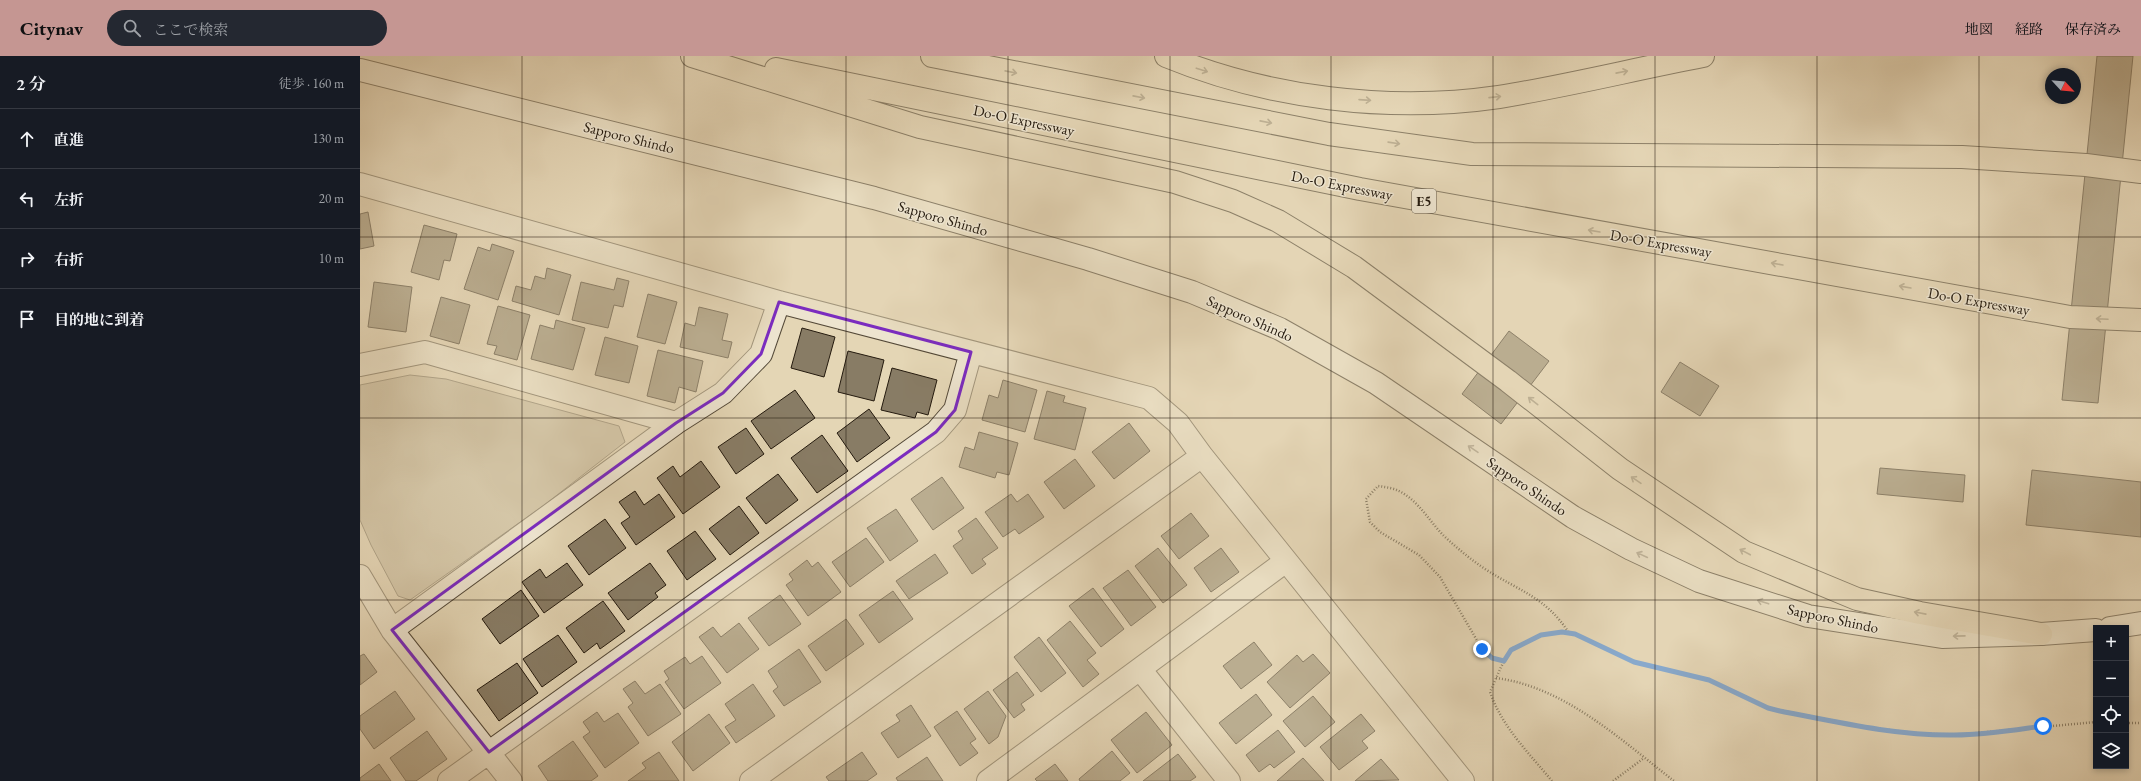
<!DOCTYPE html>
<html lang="ja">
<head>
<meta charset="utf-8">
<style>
	:root { --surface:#171b24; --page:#242831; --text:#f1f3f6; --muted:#9ea1a6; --line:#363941; --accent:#c59692 }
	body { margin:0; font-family:"EB Garamond","Noto Serif JP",serif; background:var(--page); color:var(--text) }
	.controls { position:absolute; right:12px; bottom:12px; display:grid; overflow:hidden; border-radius:0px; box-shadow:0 2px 6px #0003 }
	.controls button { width:36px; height:36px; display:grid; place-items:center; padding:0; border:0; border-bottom:1px solid var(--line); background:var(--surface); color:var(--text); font:20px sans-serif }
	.compass { position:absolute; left:1685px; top:12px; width:36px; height:36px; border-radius:50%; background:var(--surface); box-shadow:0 2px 6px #0003; rotate:116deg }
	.stop { position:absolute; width:12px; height:12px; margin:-9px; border:3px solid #1a73e8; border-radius:50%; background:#fff }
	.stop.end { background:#1a73e8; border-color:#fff; box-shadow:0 1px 4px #0008 }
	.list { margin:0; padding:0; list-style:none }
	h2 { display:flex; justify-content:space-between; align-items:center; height:52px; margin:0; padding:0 16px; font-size:17px }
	h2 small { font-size:13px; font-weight:400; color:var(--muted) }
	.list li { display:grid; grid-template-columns:26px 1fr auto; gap:12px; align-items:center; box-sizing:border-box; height:60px; padding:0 16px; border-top:1px solid var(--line) }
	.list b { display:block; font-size:15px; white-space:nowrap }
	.list em { font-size:13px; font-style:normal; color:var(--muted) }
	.icon { flex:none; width:22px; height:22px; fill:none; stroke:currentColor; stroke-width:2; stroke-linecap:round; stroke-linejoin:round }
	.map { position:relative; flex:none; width:1781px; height:725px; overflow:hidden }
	header { display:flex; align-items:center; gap:24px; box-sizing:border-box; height:56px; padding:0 20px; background:var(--accent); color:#111 }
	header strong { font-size:19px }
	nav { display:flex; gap:22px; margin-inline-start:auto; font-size:14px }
	.search { width:280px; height:36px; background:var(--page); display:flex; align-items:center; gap:10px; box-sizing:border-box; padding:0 14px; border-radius:22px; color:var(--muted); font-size:15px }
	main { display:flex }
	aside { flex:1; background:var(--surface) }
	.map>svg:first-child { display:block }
	.green { fill:#c3b699; stroke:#746854 }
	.building { fill:#887c65; stroke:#241a0e }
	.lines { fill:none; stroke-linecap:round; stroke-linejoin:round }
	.street-casing { stroke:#544938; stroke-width:24 }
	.secondary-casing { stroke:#241a0e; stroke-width:24 }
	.highway-casing { stroke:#241a0e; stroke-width:24 }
	.path { stroke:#241a0e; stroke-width:2.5; stroke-dasharray:1 2; stroke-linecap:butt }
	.street { stroke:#ede4cf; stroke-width:22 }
	.secondary { stroke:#ede4cf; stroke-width:22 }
	.highway { stroke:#e4d6b5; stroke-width:22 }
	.oneway { stroke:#8e816a }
	.oneway2 { stroke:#938978 }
	.route { stroke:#1a73e8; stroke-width:5 }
	.marked { fill:none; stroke:#7b2cbf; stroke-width:3; stroke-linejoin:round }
	.grid { fill:none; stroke:#241a0e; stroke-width:1; stroke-opacity:0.55 }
	.labels { text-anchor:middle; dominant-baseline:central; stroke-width:3; stroke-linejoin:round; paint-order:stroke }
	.shield { fill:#ede4cf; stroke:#605748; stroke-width:1 }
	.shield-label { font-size:14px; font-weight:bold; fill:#241a0e }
	.street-label { font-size:15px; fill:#241a0e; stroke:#ede4cf }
</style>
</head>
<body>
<header>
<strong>Citynav</strong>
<div class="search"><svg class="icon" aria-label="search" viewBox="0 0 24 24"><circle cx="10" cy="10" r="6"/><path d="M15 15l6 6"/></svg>ここで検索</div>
<nav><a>地図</a><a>経路</a><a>保存済み</a></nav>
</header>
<main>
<aside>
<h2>2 分<small>徒歩 · 160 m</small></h2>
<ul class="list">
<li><svg class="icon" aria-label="ahead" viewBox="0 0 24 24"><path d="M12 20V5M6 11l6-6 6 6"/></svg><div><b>直進</b></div><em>130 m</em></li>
<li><svg class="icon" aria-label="left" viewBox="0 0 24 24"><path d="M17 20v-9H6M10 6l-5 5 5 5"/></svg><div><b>左折</b></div><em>20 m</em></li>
<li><svg class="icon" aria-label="right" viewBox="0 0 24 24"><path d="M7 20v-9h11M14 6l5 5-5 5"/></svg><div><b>右折</b></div><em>10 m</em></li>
<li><svg class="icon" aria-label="arrive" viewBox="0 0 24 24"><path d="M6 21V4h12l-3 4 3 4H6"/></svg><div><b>目的地に到着</b></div></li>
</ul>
</aside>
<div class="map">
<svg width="1781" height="725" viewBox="0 0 1781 725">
	<rect width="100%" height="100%" fill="#e4d6b5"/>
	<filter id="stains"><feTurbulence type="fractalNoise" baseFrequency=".005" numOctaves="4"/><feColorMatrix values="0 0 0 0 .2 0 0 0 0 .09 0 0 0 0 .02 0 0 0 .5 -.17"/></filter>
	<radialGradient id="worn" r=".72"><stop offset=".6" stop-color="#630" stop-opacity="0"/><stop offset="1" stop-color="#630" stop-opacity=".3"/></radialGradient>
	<path class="green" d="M50 319 86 323 259 370 265 386 183 450 50 544 38 540 11 489 0 464V329Z"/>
	<path class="building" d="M1737 0H1773L1738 347 1702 344Z
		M8 156 14 190 0 193V158Z
		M64 169 97 178 90 205 84 204 79 224 51 216Z
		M132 188 154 195 138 244 104 233 118 191 130 195Z
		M187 212 211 219 199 259 152 245 156 230 171 234 175 220 185 223Z
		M257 222 269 225 263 251 254 249 248 272 212 264 221 226 254 234Z
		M14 226 52 231 46 276 8 271Z
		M288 238 317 246 305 288 277 281Z
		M81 241 110 249 99 288 70 280Z
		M138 250 170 259 157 304 134 298 137 290 127 288Z
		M339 251 368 258 362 284 372 286 368 302 320 291 325 267 335 270Z
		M196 264 225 272 213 314 171 303 180 269 194 273Z
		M442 272 475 281 464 321 431 312Z
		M1149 275 1189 305 1141 368 1102 338Z
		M245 281 278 290 269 327 235 319Z
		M298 294 343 305 336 336 319 331 315 347 287 340Z
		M488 295 524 304 514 345 478 336Z
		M1320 306 1359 330 1340 360 1301 336Z
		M532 312 577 324 568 359 557 356 555 362 521 354Z
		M643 324 677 334 665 376 622 364 629 339 638 342Z
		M435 334 455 362 411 393 391 365Z
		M687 335 705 340 703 346 726 352 715 394 674 383Z
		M509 353 530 382 497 406 477 377Z
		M769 367 790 395 754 423 732 396Z
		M386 372 404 398 376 418 358 391Z
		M619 376 658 387 649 419 637 416 635 422 599 411 605 391 614 394Z
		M462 379 488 415 457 437 431 402Z
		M715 403 735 430 704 453 684 426Z
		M341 405 360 431 323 458 297 422 313 410 320 421Z
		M1520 412 1605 419 1603 446 1517 438Z
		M1672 414 1781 426V481L1666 469Z
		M418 418 438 444 406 468 386 442Z
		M582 421 604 452 573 474 551 443Z
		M275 435 284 449 299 438 315 461 276 489 261 467 270 461 259 446Z
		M651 438 657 446 668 438 684 461 659 478 655 473 643 481 625 456Z
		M379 450 399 477 370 499 349 473Z
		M536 453 558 485 530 505 507 472Z
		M831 457 849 480 819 503 801 480Z
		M616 462 638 492 622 503 626 508 612 518 593 490 603 483 598 475Z
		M245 463 266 492 229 519 208 490Z
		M335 475 356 503 327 524 307 495Z
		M506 482 524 506 490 531 472 506Z
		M798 492 827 529 803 547 775 510Z
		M861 492 879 516 851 536 834 512Z
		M575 498 588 517 549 543 536 525Z
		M447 504 452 511 458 506 481 536 448 560 426 529 433 524 429 518Z
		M207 507 223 529 184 557 162 526 180 513 186 522Z
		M290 507 306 529 295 537 298 541 268 564 248 537Z
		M768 514 796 551 771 570 743 532Z
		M733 532 764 573 741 591 709 550Z
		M161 534 179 560 140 588 122 563Z
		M533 535 553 563 519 587 499 559Z
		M420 539 441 568 409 590 388 562Z
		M243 545 265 575 240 593 237 587 224 597 206 572Z
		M486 563 504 588 466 615 448 590Z
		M710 565 736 597 727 604 739 618 723 631 687 584Z
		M379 567 399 593 367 617 339 581 353 571 361 581Z
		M198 579 217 606 182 631 163 603Z
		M679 581 706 617 681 636 654 601Z
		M894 586 912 609 881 633 863 610Z
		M439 593 461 626 424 650 413 635 418 631 408 615Z
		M4 598 17 616 0 629V600Z
		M953 598 970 617 930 652 907 626 937 599 943 606Z
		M342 600 361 627 324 653 305 626 309 623 304 615 325 601 330 608Z
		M157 607 178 637 139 665 117 634Z
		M657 616 674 639 661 648 665 654 654 662 633 634Z
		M275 625 285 638 300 628 321 658 288 680 268 651 273 647 263 633Z
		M393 628 415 660 376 687 365 671 376 664 365 648Z
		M35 635 55 663 14 693 0 673V660Z
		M628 635 646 660 638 681 629 688 604 653Z
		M896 638 912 659 876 688 859 667Z
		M953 640 975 666 945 691 923 665Z
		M551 649 571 680 538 702 521 677 540 665 536 659Z
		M597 655 616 683 610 687 618 697 600 710 574 671Z
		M237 656 244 666 258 657 279 687 245 712 223 681 230 676 223 666Z
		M786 656 812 689 777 717 751 684Z
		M349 658 370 687 333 715 312 686Z
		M1001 658 1015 675 1002 685 1008 692 979 714 960 691Z
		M918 674 935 696 914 712 910 708 899 716 886 699Z
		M67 675 87 703 56 725H46L30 702Z
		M213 685 238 720 231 725H188L178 710Z
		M752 695 770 717 760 725H720L719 723Z
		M299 696 319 725H268L286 712 282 707Z
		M502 696 517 718 507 725H469L466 721Z
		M818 698 836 721 830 725H783Z
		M567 701 583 725H538L536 722Z
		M943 702 964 725H917Z
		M1021 703 1039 724 995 725Z
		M19 708 31 725H0V722Z
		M695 708 708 725H677L675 723Z"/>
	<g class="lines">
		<defs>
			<path id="street" d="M0 128 419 246 789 342 818 367 842 400
				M0 309 65 296 316 367
				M0 520 32 574 151 725
				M32 574 316 367 363 337 401 298 419 246
				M780 613 869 725
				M89 725 576 376 595 354 611 296
				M391 725 842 400 1103 725
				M628 725 926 505"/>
			<path id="secondary" d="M0 14 514 142 728 203 832 236 920 273 1016 327 1213 461 1271 493 1339 525 1448 560 1582 581 1681 578 1736 574
				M1750 572 1781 567"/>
			<path id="highway" d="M332 0 560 71 815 126 873 145 918 165 994 211 1148 325 1260 413 1384 496 1497 543 1560 557 1681 578
				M572 0 969 78 1112 98 1602 101 1726 109 1781 116
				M806 0C908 42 1029 57 1139 41 1207 30 1275 13 1343 0
				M416 13 1000 133 1710 261 1781 264"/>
		</defs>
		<use href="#street" class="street-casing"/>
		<use href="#secondary" class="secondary-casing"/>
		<use href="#highway" class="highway-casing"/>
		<path class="path" d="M1144 605 1132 601 1122 593 1080 521 1059 499 1020 476 1010 466 1006 443 1018 430C1025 431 1033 432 1039 435 1059 445 1069 465 1084 480 1097 492 1110 503 1125 513 1159 535 1186 541 1209 577
			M1136 622C1205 631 1261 684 1314 725
			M1766 667H1781
			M1192 725C1169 697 1142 671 1130 636L1141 611 1151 593 1181 579 1202 576 1215 578 1274 606 1349 624 1408 652 1505 671 1554 677 1595 679 1736 666
			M1253 725 1284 702"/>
		<use href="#street" class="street"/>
		<use href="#secondary" class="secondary"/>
		<use href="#highway" class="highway"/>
	</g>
	<defs><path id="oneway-shaft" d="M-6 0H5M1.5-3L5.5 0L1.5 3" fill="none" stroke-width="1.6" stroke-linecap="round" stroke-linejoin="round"/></defs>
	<g class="oneway">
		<use href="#oneway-shaft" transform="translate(842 14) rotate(18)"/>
		<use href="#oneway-shaft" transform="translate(651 16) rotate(11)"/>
		<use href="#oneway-shaft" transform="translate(1262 16) rotate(-11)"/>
		<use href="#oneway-shaft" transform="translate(779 41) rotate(11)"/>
		<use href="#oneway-shaft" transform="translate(1135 41) rotate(-6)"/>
		<use href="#oneway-shaft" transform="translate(1005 44) rotate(4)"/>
		<use href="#oneway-shaft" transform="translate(906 66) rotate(11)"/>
		<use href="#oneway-shaft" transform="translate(1034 87) rotate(8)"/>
		<use href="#oneway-shaft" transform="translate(1234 175) rotate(-170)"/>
		<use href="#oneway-shaft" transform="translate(1417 208) rotate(-170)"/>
		<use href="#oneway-shaft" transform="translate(1545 231) rotate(-170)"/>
		<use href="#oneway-shaft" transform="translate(1742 263) rotate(-177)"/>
		<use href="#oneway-shaft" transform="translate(1173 345) rotate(-142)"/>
		<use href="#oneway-shaft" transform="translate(1276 424) rotate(-146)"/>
		<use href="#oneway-shaft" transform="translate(1385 496) rotate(-152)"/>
		<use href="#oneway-shaft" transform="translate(1560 557) rotate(-169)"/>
	</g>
	<g class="oneway2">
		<use href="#oneway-shaft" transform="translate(1113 393) rotate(-146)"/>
		<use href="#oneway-shaft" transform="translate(1282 499) rotate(-155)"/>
		<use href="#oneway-shaft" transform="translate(1403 546) rotate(-162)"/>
		<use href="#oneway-shaft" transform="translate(1599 580) rotate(179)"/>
	</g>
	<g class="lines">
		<path class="route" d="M1122 593 1132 602 1144 605 1151 594 1181 579 1202 576 1215 578 1274 606 1349 624 1408 652 1420 655C1477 666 1537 680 1595 679 1625 679 1654 674 1683 670"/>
	</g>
	<path d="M0 0H1781V725H0ZM419 246 611 296 595 354 576 376 129 696 32 574 316 367 363 337 401 298Z" fill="#e4d6b5" fill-opacity=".55" fill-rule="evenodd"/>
	<path class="marked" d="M419 246 611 296 595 354 576 376 129 696 32 574 316 367 363 337 401 298Z"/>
	<path class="grid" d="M162 0V725M324 0V725M486 0V725M648 0V725M810 0V725M971 0V725M1133 0V725M1295 0V725M1457 0V725M1619 0V725M0 181H1781M0 362H1781M0 544H1781"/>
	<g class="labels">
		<rect class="shield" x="1052" y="133" width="24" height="24" rx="3"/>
		<g class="shield-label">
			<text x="1064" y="145">E5</text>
		</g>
		<g class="street-label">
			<text transform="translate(664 64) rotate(12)">Do-O Expressway</text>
			<text transform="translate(269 81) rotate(14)">Sapporo Shindo</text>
			<text transform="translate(982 129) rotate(11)">Do-O Expressway</text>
			<text transform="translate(583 162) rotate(16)">Sapporo Shindo</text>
			<text transform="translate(1301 187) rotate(10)">Do-O Expressway</text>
			<text transform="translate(1619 245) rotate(10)">Do-O Expressway</text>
			<text transform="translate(890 262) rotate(24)">Sapporo Shindo</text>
			<text transform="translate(1167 430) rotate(34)">Sapporo Shindo</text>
			<text transform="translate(1473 562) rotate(12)">Sapporo Shindo</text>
		</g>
	</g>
	<rect width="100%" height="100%" filter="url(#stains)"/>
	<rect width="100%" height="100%" fill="url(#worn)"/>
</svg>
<div class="controls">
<button>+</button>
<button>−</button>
<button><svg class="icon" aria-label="locate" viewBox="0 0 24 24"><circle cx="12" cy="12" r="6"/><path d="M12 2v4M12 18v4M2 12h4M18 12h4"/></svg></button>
<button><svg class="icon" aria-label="layers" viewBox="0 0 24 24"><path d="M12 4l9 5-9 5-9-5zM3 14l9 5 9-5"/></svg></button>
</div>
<svg class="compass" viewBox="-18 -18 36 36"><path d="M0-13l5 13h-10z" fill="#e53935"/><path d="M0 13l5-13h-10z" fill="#9ea1a6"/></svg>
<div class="stop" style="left:1683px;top:670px"></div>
<div class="stop end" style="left:1122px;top:593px"></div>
</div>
</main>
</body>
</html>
